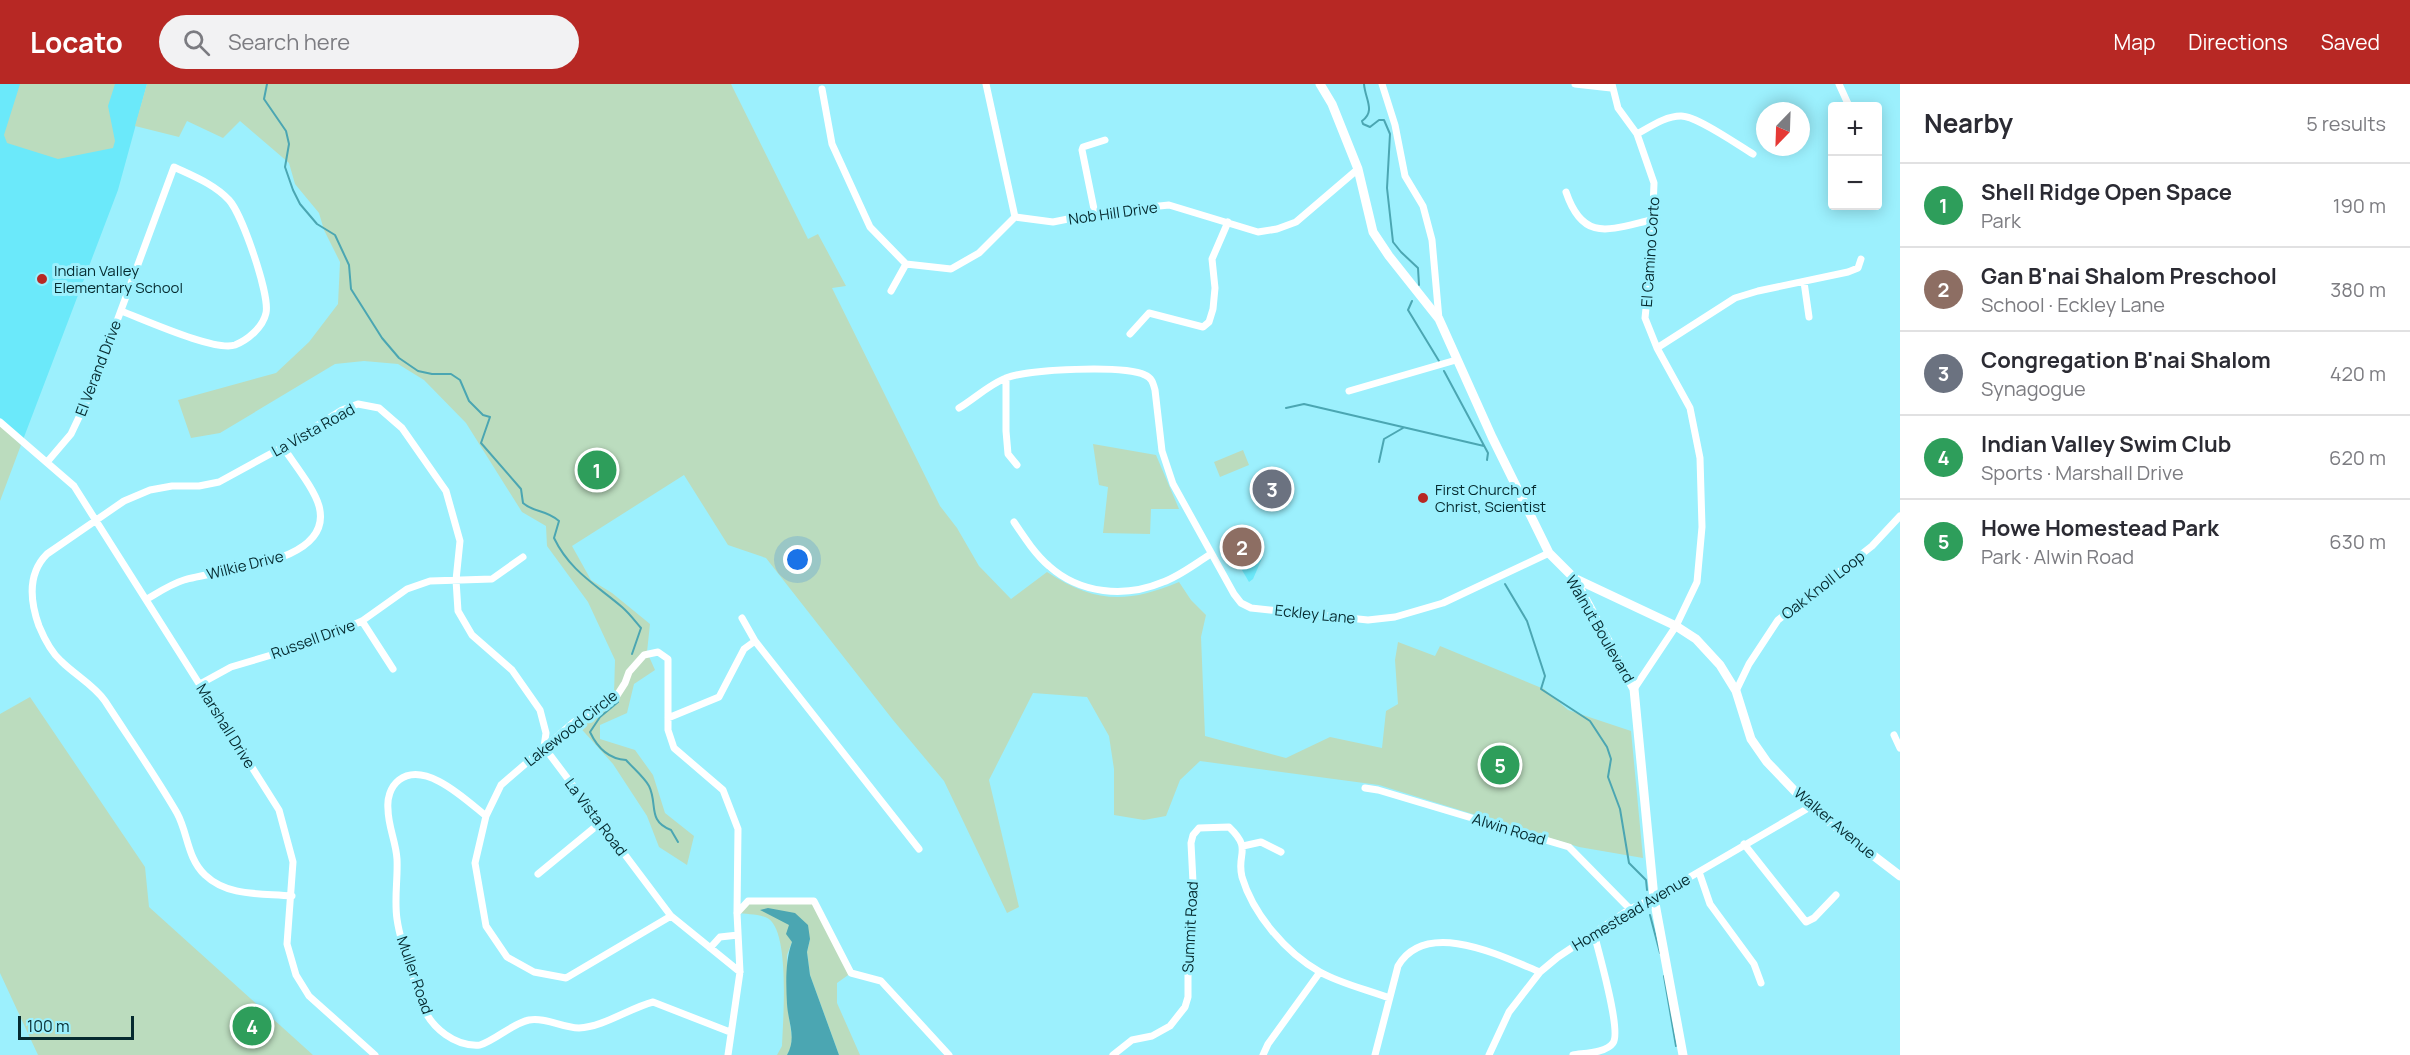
<!DOCTYPE html>
<html lang="en">
<head>
<meta charset="utf-8">
<style>
	:root { --surface:#fff; --page:#f2f2f3; --text:#2b2b33; --muted:#7c7c81; --line:#e1e1e2; --accent:#b72824 }
	body { margin:0; font-family:Manrope,sans-serif; background:var(--page); color:var(--text) }
	.controls { position:absolute; right:18px; top:18px; display:grid; overflow:hidden; border-radius:6px; box-shadow:0 3px 15px #0003 }
	.controls button { width:54px; height:54px; display:grid; place-items:center; padding:0; border:0; border-bottom:2px solid var(--line); background:var(--surface); color:var(--text); font:30px sans-serif }
	.compass { position:absolute; left:1756px; top:18px; width:54px; height:54px; border-radius:50%; background:var(--surface); box-shadow:0 3px 15px #0003; rotate:203deg }
	.scale { position:absolute; left:18px; bottom:15px; width:116px; box-sizing:border-box; padding-left:6px; border:3px solid #052a2f; border-top:0; font-size:16px; line-height:21px; white-space:nowrap; color:#052a2f; -webkit-text-stroke:4px #9cf0fd; paint-order:stroke }
	.you { position:absolute; left:798px; top:476px; width:21px; height:21px; margin:-15px; border:4px solid #fff; border-radius:50%; background:#1a73e8; box-shadow:0 0 0 9px #1a73e833 }
	.badge { display:grid; place-items:center; width:39px; height:39px; border-radius:50%; background:var(--accent); color:#fff; font-size:20px; font-weight:700 }
	.pin { position:absolute; translate:-50% -50%; border:3px solid #fff; box-shadow:0 2px 6px #0006 }
	.list { margin:0; padding:0; list-style:none }
	h2 { display:flex; justify-content:space-between; align-items:center; height:78px; margin:0; padding:0 24px; font-size:26px }
	h2 small { font-size:20px; font-weight:400; color:var(--muted) }
	.list li { display:grid; grid-template-columns:39px 1fr auto; gap:18px; align-items:center; box-sizing:border-box; height:84px; padding:0 24px; border-top:2px solid var(--line) }
	.list b { display:block; font-size:22px; white-space:nowrap }
	.list p { margin:0; font-size:20px; white-space:nowrap; color:var(--muted) }
	.list em { font-size:20px; font-style:normal; color:var(--muted) }
	.icon { flex:none; width:33px; height:33px; fill:none; stroke:currentColor; stroke-width:2; stroke-linecap:round; stroke-linejoin:round }
	.map { position:relative; flex:none; width:1900px; height:971px; overflow:hidden }
	header { display:flex; align-items:center; gap:36px; box-sizing:border-box; height:84px; padding:0 30px; background:var(--accent); color:#fff }
	header strong { font-size:28px }
	nav { display:flex; gap:33px; margin-inline-start:auto; font-size:21px }
	.search { width:420px; height:54px; background:var(--page); display:flex; align-items:center; gap:15px; box-sizing:border-box; padding:0 21px; border-radius:33px; color:var(--muted); font-size:22px }
	main { display:flex }
	aside { flex:1; background:var(--surface) }
	.map>svg:first-child { display:block }
	.built { fill:#6be9fa }
	.green { fill:#bbdcbe }
	.water { fill:#4ba6b2 }
	.lines { fill:none; stroke-linecap:round; stroke-linejoin:round }
	.stream { stroke:#4ba6b2; stroke-width:2 }
	.minor { stroke:#fff; stroke-width:7 }
	.tertiary { stroke:#fff; stroke-width:9 }
	.poi-dot { fill:#b72824; stroke:#9cf0fd; stroke-width:2 }
	.labels { text-anchor:middle; dominant-baseline:central; stroke-width:6; stroke-linejoin:round; paint-order:stroke }
	.street-label { font-size:15px; fill:#052a2f; stroke:#9cf0fd }
	.poi-label { font-size:15px; fill:#052a2f; stroke:#9cf0fd; text-anchor:start }
</style>
</head>
<body>
<header>
<strong>Locato</strong>
<div class="search"><svg class="icon" aria-label="search" viewBox="0 0 24 24"><circle cx="10" cy="10" r="6"/><path d="M15 15l6 6"/></svg>Search here</div>
<nav><a>Map</a><a>Directions</a><a>Saved</a></nav>
</header>
<main>
<div class="map">
<svg width="1900" height="971" viewBox="0 0 1900 971">
	<rect width="100%" height="100%" fill="#9cf0fd"/>
	<path class="built" d="M0 0H147L118 106 21 361 0 341Z
		M1243 444 1263 472 1253 495 1249 498 1239 481 1237 482 1222 455Z"/>
	<path class="green" d="M20 0H115L108 22 115 57 113 64 58 75 7 59 4 51Z
		M147 0H731L808 155 818 150 846 202 832 204 940 422 957 444 979 482 1011 515 1047 488C1095 519 1126 520 1179 498L1191 516 1206 531 1201 553 1205 652 1286 674 1330 653 1382 664 1386 627 1398 620 1395 576 1398 558 1435 572 1440 562 1544 605 1568 626 1631 647 1643 774 1579 763 1379 701 1200 677 1180 696 1166 732 1144 736 1114 731V685L1109 652 1087 613 1033 609 989 696 1019 823 1007 829 944 697 893 636 766 474 728 461 684 391 572 462 591 496 612 509 650 540 647 568 655 586 634 600 627 629 600 641V655L635 666 653 691 665 729 694 752 687 781 659 763 647 732 613 680 576 639 614 610 615 576 588 518 547 462 546 442 522 428 466 339 424 296 398 280 364 277 335 280 220 349 191 354 178 316 276 289 309 258 338 220 340 178 324 146 319 129 295 100 289 79 240 37 223 54 187 37 179 53 135 42Z
		M0 341 21 361 0 417Z
		M1093 360 1156 371 1179 425H1151L1150 450 1103 449 1108 403 1099 401Z
		M1243 366 1249 381 1220 393 1214 378Z
		M30 613 145 783 149 823 313 971H38L0 889V630Z
		M748 817H814L851 889 837 899V919L860 971H839L810 891 807 868 810 855 789 841 792 858 787 871V919L792 954 791 963 787 971H777L782 962C783 935 790 851 769 835 761 830 746 830 737 829Z"/>
	<path class="water" d="M768 824 795 829 808 841 810 855 807 868 810 891 839 971H787C797 954 788 938 787 920 786 900 785 877 792 858L786 850 789 841 760 826Z"/>
	<g class="lines">
		<path class="stream" d="M267 0 264 15 286 47 289 60 285 83 293 106 300 120 317 140 335 151 349 181 351 205 382 254 399 274 418 287 432 290H451L460 296 469 317 483 331 490 333 481 359 521 405 523 419C534 429 545 425 559 437L554 454C570 487 595 500 622 523 629 529 635 537 641 544L632 570
			M1364 0C1365 15 1376 27 1362 37L1363 40 1370 43 1379 36H1384L1390 50 1387 104 1393 158 1401 168 1418 184 1419 201
			M1412 217 1408 226 1439 277
			M1444 287 1488 369 1487 376
			M1286 324 1304 320 1484 362
			M1379 378 1384 355 1403 344
			M1505 500 1527 537 1545 592 1541 605 1590 637 1607 663 1611 675 1608 693 1620 725 1629 779 1646 796 1647 806
			M618 618 600 633 590 648C597 663 609 675 626 676 633 684 644 693 649 702 658 720 647 737 671 746L678 758
			M1650 831 1660 869
			M1664 892 1676 962"/>
		<path class="minor" d="M986 0 1015 133 1053 138 1103 128 1169 121 1258 148 1277 145 1296 138 1358 85
			M1382 0 1395 41 1405 92 1423 122 1432 156 1439 235
			M1575 0 1611 4
			M1612 0 1618 24 1637 50 1654 99 1651 175 1645 234 1657 264 1690 324 1700 374 1702 443 1697 498 1676 542 1634 605
			M1839 0 1849 22
			M822 5 832 60 870 143 906 180 951 185 979 169 1015 133
			M1637 50C1650 43 1665 32 1681 32 1697 32 1738 61 1753 70
			M1566 108C1583 158 1608 146 1651 136
			M1095 130 1082 66 1083 63 1105 56
			M1804 198 1809 233
			M891 207 906 180
			M1130 250 1149 229 1203 243 1209 238 1213 225 1215 204 1212 175 1228 138
			M1657 264 1735 214 1758 207 1848 188 1858 184 1861 175
			M1006 294V347L1008 370 1017 381
			M1349 307 1456 276
			M959 324C974 315 990 300 1006 294 1028 285 1124 281 1145 291 1152 294 1153 299 1155 306L1162 367 1173 400 1234 510 1241 519 1251 524 1368 536 1395 533 1443 519 1549 469
			M0 338 74 402 279 726 293 778 287 860 296 891 309 912 375 971
			M48 377 71 350 90 310 174 83C193 92 214 100 229 116 242 130 270 211 266 229 263 243 248 256 235 261 215 268 143 235 121 227
			M1014 438C1024 453 1035 470 1049 482 1080 510 1125 514 1163 498 1180 492 1196 479 1211 470
			M147 515C159 508 171 500 184 496 219 485 335 481 319 422 314 404 294 380 283 363
			M742 534 755 557 919 765
			M362 537 393 585
			M200 600 231 583 312 559 362 537 407 505 430 497 492 495 523 473
			M1736 607 1749 580 1778 536 1872 462 1900 432
			M668 634 719 613 744 565 755 557
			M1894 651 1900 664
			M1365 704 1378 706 1569 763 1630 825
			M486 732C466 716 425 676 399 696 390 703 387 715 388 725 388 742 396 758 397 775 398 795 394 815 397 835 401 864 414 894 423 923 432 944 455 963 480 961 496 956 513 939 529 936 546 933 562 944 579 944 603 943 630 924 653 918L730 948
			M1744 760 1806 838 1814 834 1836 811
			M1243 762 1261 758 1281 768
			M1699 788 1710 820 1754 880 1761 899
			M538 790 600 739
			M292 812C262 809 228 813 205 791 187 774 188 749 177 729 155 691 129 654 105 617 94 601 75 591 61 577 52 569 44 554 39 542 30 517 27 490 47 470L124 417 150 406 172 402H199L219 398 283 363 342 326 358 320 379 324 402 344 446 407 460 457 456 496 458 527 472 551 512 586 540 626 546 649 544 663 671 832 740 888
			M737 829 748 817H814L851 889 881 897 949 971
			M671 832 566 894 534 888 507 873 486 842 475 779 486 732 501 701 574 638 616 613 625 599 629 588 644 571 658 568 668 575V646L674 664 723 706 738 745 737 829 740 888 728 971
			M710 864 720 853 738 851
			M1113 971 1132 956 1152 952 1170 942 1185 923 1188 913V859L1194 818 1191 759 1193 751 1199 744 1229 743C1253 766 1236 769 1242 793 1253 830 1286 869 1320 888 1339 899 1368 906 1389 914
			M1263 971 1268 960 1320 888
			M1375 971 1398 882C1426 834 1501 872 1540 888
			M1489 971 1509 928 1540 888 1558 873 1630 825 1654 814 1810 723
			M1573 971C1584 969 1606 969 1613 959 1622 947 1598 867 1594 849"/>
		<path class="tertiary" d="M1320 0 1332 20 1358 85 1373 148 1389 172 1439 235 1492 353 1549 469 1574 494 1634 605 1654 814 1683 971
			M1574 494 1676 542 1696 555 1720 581 1736 607 1751 655 1767 678 1810 723 1900 792"/>
	</g>
	<g class="poi-dot">
		<circle cx="42" cy="195" r="6"/>
		<circle cx="1423" cy="414" r="6"/>
	</g>
	<g class="labels">
		<g class="street-label">
			<text transform="translate(1113 129) rotate(-8)">Nob Hill Drive</text>
			<text transform="translate(1650 168) rotate(-86)">El Camino Corto</text>
			<text transform="translate(98 284) rotate(-69)">El Verand Drive</text>
			<text transform="translate(313 346) rotate(-29)">La Vista Road</text>
			<text transform="translate(245 481) rotate(-14)">Wilkie Drive</text>
			<text transform="translate(1823 501) rotate(-38)">Oak Knoll Loop</text>
			<text transform="translate(1315 530) rotate(6)">Eckley Lane</text>
			<text transform="translate(1600 545) rotate(60)">Walnut Boulevard</text>
			<text transform="translate(313 555) rotate(-20)">Russell Drive</text>
			<text transform="translate(226 642) rotate(58)">Marshall Drive</text>
			<text transform="translate(571 644) rotate(-38)">Lakewood Circle</text>
			<text transform="translate(596 733) rotate(53)">La Vista Road</text>
			<text transform="translate(1835 739) rotate(40)">Walker Avenue</text>
			<text transform="translate(1509 745) rotate(17)">Alwin Road</text>
			<text transform="translate(1631 828) rotate(-31)">Homestead Avenue</text>
			<text transform="translate(1190 843) rotate(-87)">Summit Road</text>
			<text transform="translate(415 891) rotate(71)">Muller Road</text>
		</g>
		<g class="poi-label">
			<text x="54" y="186">Indian Valley<tspan x="54" dy="17">Elementary School</tspan></text>
			<text x="1435" y="405">First Church of<tspan x="1435" dy="17">Christ, Scientist</tspan></text>
		</g>
	</g>
</svg>
<div class="controls">
<button>+</button>
<button>−</button>
</div>
<svg class="compass" viewBox="-18 -18 36 36"><path d="M0-13l5 13h-10z" fill="#e53935"/><path d="M0 13l5-13h-10z" fill="#7c7c81"/></svg>
<div class="scale">100 m</div>
<div class="you"></div>
<div class="pin badge" style="left:597px;top:386px;background:#2e9e5b">1</div>
<div class="pin badge" style="left:1242px;top:463px;background:#8d6e63">2</div>
<div class="pin badge" style="left:1272px;top:405px;background:#6b7280">3</div>
<div class="pin badge" style="left:252px;top:942px;background:#2e9e5b">4</div>
<div class="pin badge" style="left:1500px;top:681px;background:#2e9e5b">5</div>
</div>
<aside>
<h2>Nearby<small>5 results</small></h2>
<ul class="list">
<li><span class="badge" style="background:#2e9e5b">1</span><div><b>Shell Ridge Open Space</b><p>Park</p></div><em>190 m</em></li>
<li><span class="badge" style="background:#8d6e63">2</span><div><b>Gan B'nai Shalom Preschool</b><p>School · Eckley Lane</p></div><em>380 m</em></li>
<li><span class="badge" style="background:#6b7280">3</span><div><b>Congregation B'nai Shalom</b><p>Synagogue</p></div><em>420 m</em></li>
<li><span class="badge" style="background:#2e9e5b">4</span><div><b>Indian Valley Swim Club</b><p>Sports · Marshall Drive</p></div><em>620 m</em></li>
<li><span class="badge" style="background:#2e9e5b">5</span><div><b>Howe Homestead Park</b><p>Park · Alwin Road</p></div><em>630 m</em></li>
</ul>
</aside>
</main>
</body>
</html>
